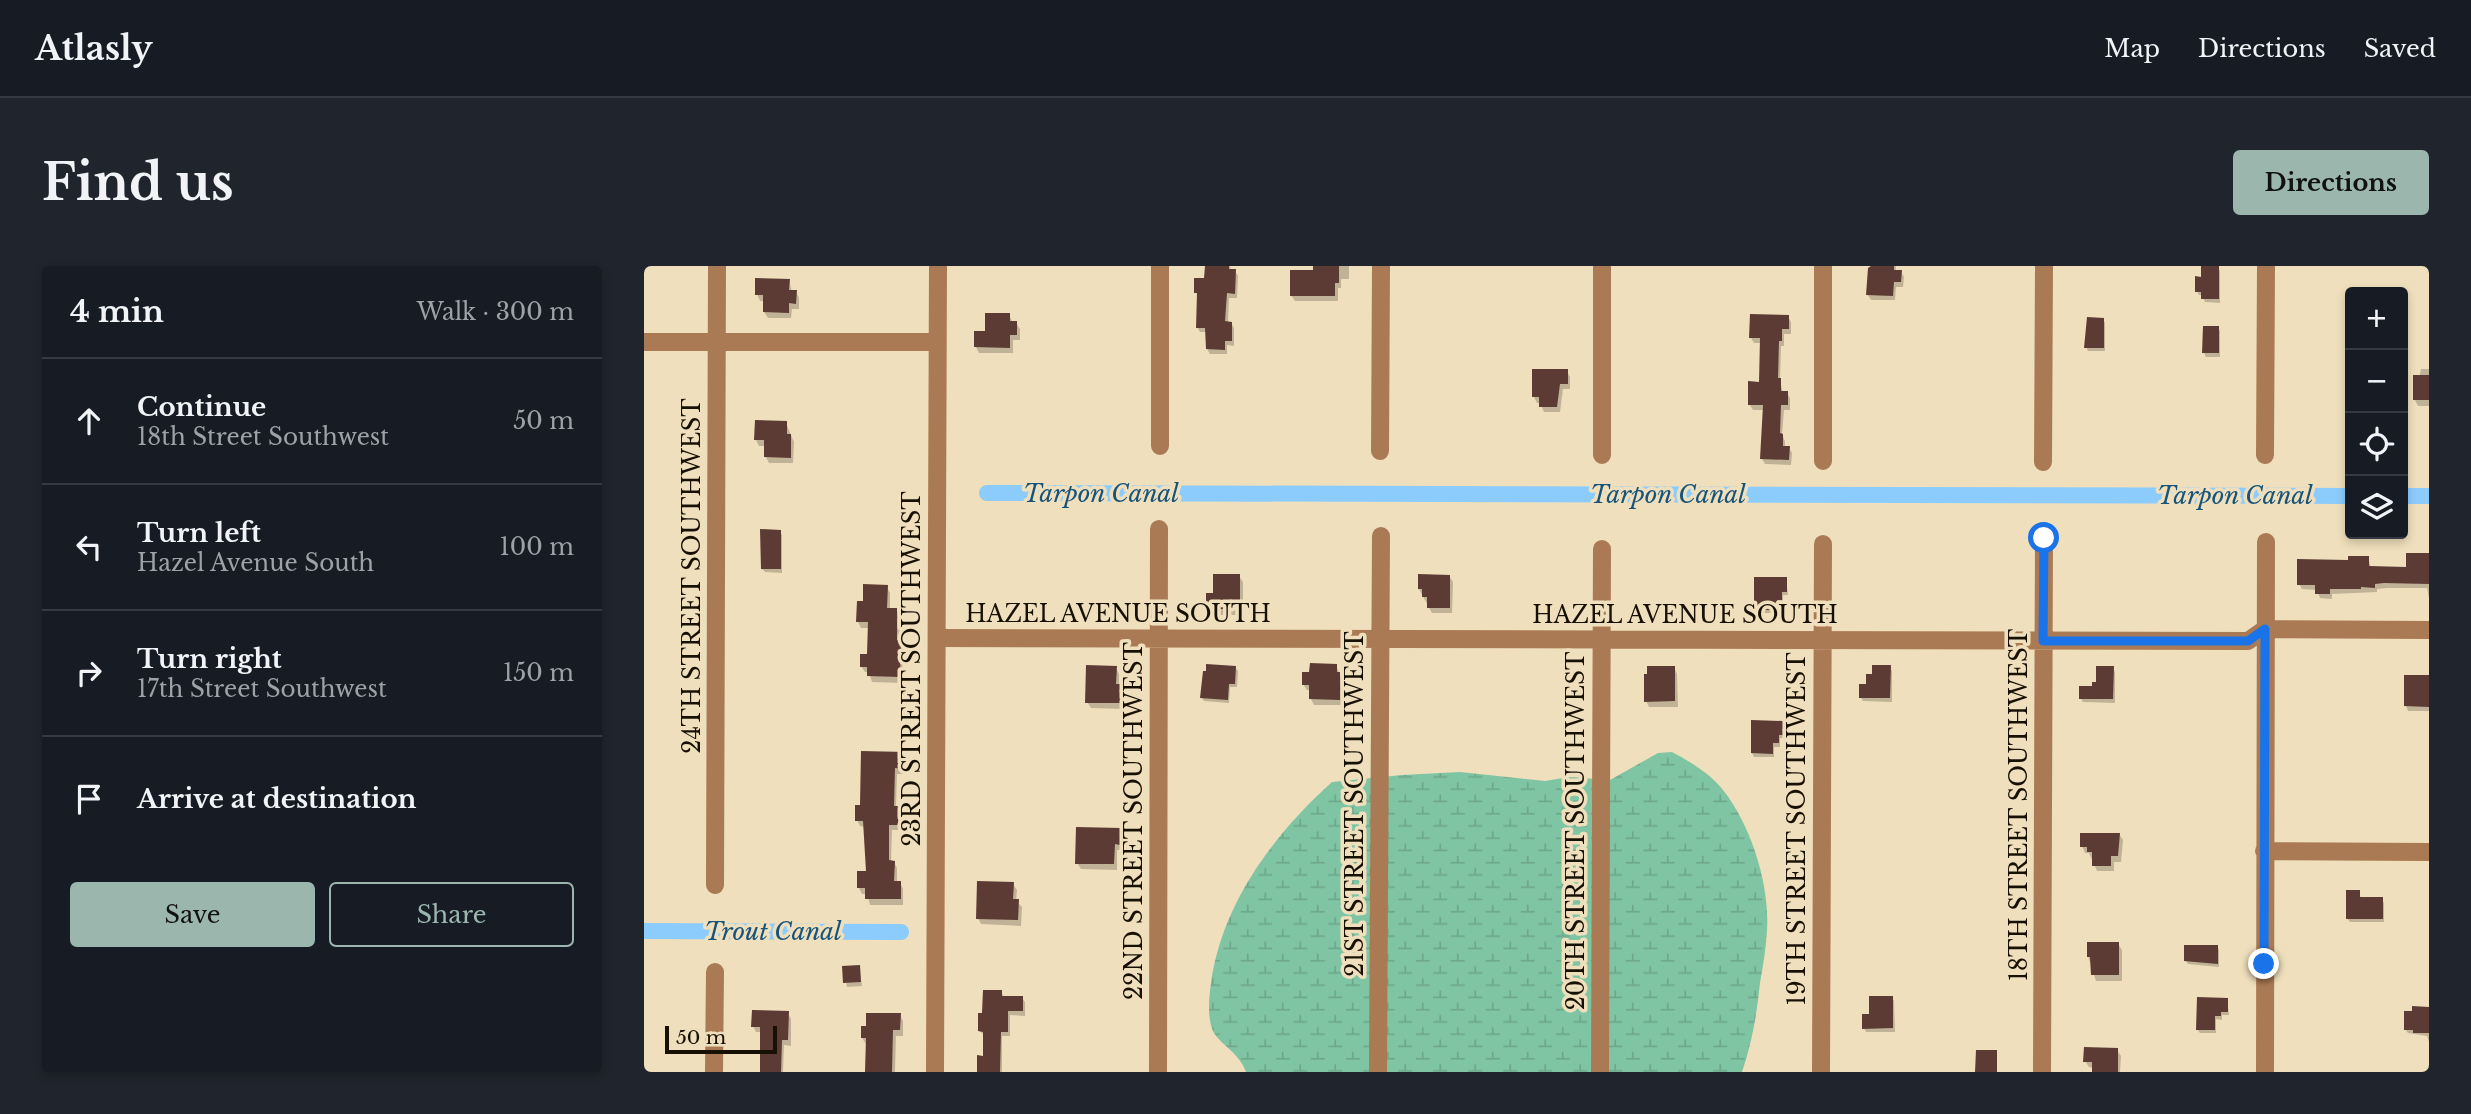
<!DOCTYPE html>
<html lang="en">
<head>
<meta charset="utf-8">
<style>
	:root { --surface:#171b24; --page:#20242c; --text:#f1f3f6; --muted:#9ea1a6; --line:#363941; --accent:#9bb6ad }
	body { margin:0; font-family:"Libre Baskerville",serif; background:var(--page); color:var(--text) }
	.controls { position:absolute; right:21px; top:21px; display:grid; overflow:hidden; border-radius:7px; box-shadow:0 4px 10px #0003 }
	.controls button { width:63px; height:63px; display:grid; place-items:center; padding:0; border:0; border-bottom:2px solid var(--line); background:var(--surface); color:var(--text); font:35px sans-serif }
	.scale { position:absolute; left:21px; bottom:18px; width:112px; box-sizing:border-box; padding-left:7px; border:4px solid #171105; border-top:0; font-size:19px; line-height:24px; white-space:nowrap; color:#171105; -webkit-text-stroke:5px #efdfbc; paint-order:stroke }
	.stop { position:absolute; width:21px; height:21px; margin:-16px; border:5px solid #1a73e8; border-radius:50%; background:#fff }
	.stop.end { background:#1a73e8; border-color:#fff; box-shadow:0 2px 7px #0008 }
	.list { margin:0; padding:0; list-style:none }
	h2 { display:flex; justify-content:space-between; align-items:center; height:91px; margin:0; padding:0 28px; font-size:30px }
	h2 small { font-size:23px; font-weight:400; color:var(--muted) }
	.list li { display:grid; grid-template-columns:46px 1fr auto; gap:21px; align-items:center; box-sizing:border-box; height:126px; padding:0 28px; border-top:2px solid var(--line) }
	.list b { display:block; font-size:26px; white-space:nowrap }
	.list p { margin:0; font-size:23px; white-space:nowrap; color:var(--muted) }
	.list em { font-size:23px; font-style:normal; color:var(--muted) }
	.actions { display:flex; gap:14px; padding:21px 28px }
	.actions a { flex:1; padding:16px 0; border:2px solid var(--accent); border-radius:7px; text-align:center; font-size:24px; color:var(--accent) }
	.actions .main { background:var(--accent); color:#111 }
	.icon { flex:none; width:38px; height:38px; fill:none; stroke:currentColor; stroke-width:2; stroke-linecap:round; stroke-linejoin:round }
	.map { position:relative; flex:none; width:1785px; height:806px; overflow:hidden; border-radius:7px }
	header { display:flex; align-items:center; gap:42px; box-sizing:border-box; height:98px; padding:0 35px; background:var(--surface); border-bottom:2px solid var(--line) }
	header strong { font-size:33px }
	nav { display:flex; gap:38px; margin-inline-start:auto; font-size:24px }
	.intro { display:flex; align-items:center; justify-content:space-between; box-sizing:border-box; height:168px; padding:0 42px }
	h1 { margin:0; font-size:49px }
	.button { padding:18px 32px; border-radius:7px; background:var(--accent); color:#111; font-size:24px; font-weight:700 }
	main { display:flex; gap:42px; padding:0 42px }
	aside { flex:1; background:var(--surface); border-radius:7px; box-shadow:0 4px 10px #0003 }
	.map>svg:first-child { display:block }
	.wetland { fill:url(#wetland-marsh) }
	.shadow { fill:#0003 }
	.lines { fill:none; stroke-linecap:round; stroke-linejoin:round }
	.canal { stroke:#8cccfc; stroke-width:16 }
	.building { fill:#5c3b34 }
	.minor { stroke:#aa7a54; stroke-width:18 }
	.tertiary { stroke:#aa7a54; stroke-width:18 }
	.route { stroke:#1a73e8; stroke-width:9 }
	.labels { text-anchor:middle; dominant-baseline:central; stroke-width:7; stroke-linejoin:round; paint-order:stroke }
	.street-label { font-size:23px; fill:#171105; stroke:#efdfbc }
	.water-label { font-size:24px; font-style:italic; fill:#17547b; stroke:#efdfbc }
</style>
</head>
<body>
<header>
<strong>Atlasly</strong>
<nav><a>Map</a><a>Directions</a><a>Saved</a></nav>
</header>
<div class="intro"><h1>Find us</h1><a class="button">Directions</a></div>
<main>
<aside>
<h2>4 min<small>Walk · 300 m</small></h2>
<ul class="list">
<li><svg class="icon" aria-label="ahead" viewBox="0 0 24 24"><path d="M12 20V5M6 11l6-6 6 6"/></svg><div><b>Continue</b><p>18th Street Southwest</p></div><em>50 m</em></li>
<li><svg class="icon" aria-label="left" viewBox="0 0 24 24"><path d="M17 20v-9H6M10 6l-5 5 5 5"/></svg><div><b>Turn left</b><p>Hazel Avenue South</p></div><em>100 m</em></li>
<li><svg class="icon" aria-label="right" viewBox="0 0 24 24"><path d="M7 20v-9h11M14 6l5 5-5 5"/></svg><div><b>Turn right</b><p>17th Street Southwest</p></div><em>150 m</em></li>
<li><svg class="icon" aria-label="arrive" viewBox="0 0 24 24"><path d="M6 21V4h12l-3 4 3 4H6"/></svg><div><b>Arrive at destination</b></div></li>
</ul>
<div class="actions"><a class="main">Save</a><a>Share</a></div>
</aside>
<div class="map">
<svg width="1785" height="806" viewBox="0 0 1785 806">
	<defs>
		<pattern id="wetland-marsh" width="20" height="14" patternUnits="userSpaceOnUse" patternTransform="scale(1.75)"><rect width="20" height="14" fill="#80c5a3"/><path d="M1 5h8M5 5V1M11 12h8M15 12V8" fill="none" stroke="#6ea88b"/></pattern>
	</defs>
	<rect width="100%" height="100%" fill="#efdfbc"/>
	<path class="wetland" d="M1028 486C1045 495 1067 508 1079 524 1107 559 1126 619 1123 664 1122 682 1119 700 1116 717 1113 747 1108 777 1098 806H602C595 786 576 779 569 765 563 751 565 732 567 717 578 638 629 569 688 516L758 509 816 506 901 515 925 511 966 514 1014 487Z"/>
	<path class="shadow" d="M562 0H586L587 5H591L594 10 593 32H585L584 57H587L590 62V80L583 79V88H566L563 83V66H556L553 61 554 31 552 26 562 14Z
		M670 0H705V13H697V22H694V35H651L647 29 670 6Z
		M1229 0H1252V5L1257 6 1260 11 1259 21H1252L1251 34H1227L1224 29Z
		M1574 1 1576 5V37L1561 36 1558 29H1555L1553 25 1559 12Z
		M145 14 148 26H152L155 32V43H148L147 52H124L120 46V35H116L113 28Z
		M365 49 369 57H372L376 63V74H369V87H335L332 81 343 67Z
		M1144 51 1147 56V68H1140V80H1137L1136 115 1139 127H1143L1146 132V144H1140L1138 169 1141 175V181L1145 182 1148 187 1147 199 1121 198 1118 193 1120 144H1109L1106 139 1117 117 1118 77H1110L1107 72Z
		M1459 53 1461 57V85H1444L1442 81Z
		M1574 62 1576 65V91H1562L1560 87Z
		M1777 103H1785V140H1774L1771 134Z
		M923 105 926 111V123H919L916 146H900L896 137H893L890 131Z
		M142 157 150 176 149 197H125L122 191V180H115L112 174Z
		M136 266 138 269V307L121 306 118 303Z
		M1785 288V332L1783 322H1743L1733 323V326L1688 328V333L1676 332 1673 324 1658 323 1655 318 1706 296 1724 291 1727 302 1763 303Z
		M595 310 599 316V349H567L563 342 571 329Z
		M805 310 809 316 808 347H788L775 323Z
		M1142 313 1144 329H1139V337H1134V347H1113L1111 343Z
		M243 321 246 327V344H252L256 350 255 375 259 382 258 417 228 416 225 406H221L217 400 224 390 225 362H217L214 356 221 337Z
		M692 399 698 414V439H670L667 433V424H663L659 418Z
		M591 401 594 405 593 421H586L585 437 560 435 558 432Z
		M1030 401 1033 408 1034 441H1005L1002 435Z
		M1246 401 1248 405V436L1219 435 1217 432 1229 410Z
		M472 402 475 408V420H478L481 426V443L447 442 443 436Z
		M1469 402 1471 406V437L1439 436 1437 433Z
		M1785 410V445H1764L1762 440Z
		M1138 456 1140 472H1136V481H1130V491H1110L1108 487Z
		M261 488 264 494V508H253L252 541 256 548V564H248L247 596H250L253 602V616H256L259 623V639H226L223 628H218L215 622 223 607 221 561 216 560 213 554 217 541Z
		M476 563 479 570V584H473V604L437 603 433 597Z
		M1475 568 1479 574 1477 596H1470V605H1453L1445 587H1441L1438 580Z
		M369 618 373 624 372 635 378 641 377 660 337 658 334 652Z
		M1715 626 1717 633H1738L1740 637V656H1706L1703 652Z
		M1474 678 1478 684V715H1452L1444 690Z
		M1573 680 1575 684V701L1544 698 1542 695Z
		M215 701 218 720 203 721 200 702Z
		M357 726 360 731 378 732 381 736V750L366 749V770H358V806H335L340 791 341 770 336 765 340 748Z
		M1248 731 1250 735 1251 766H1222L1220 762 1227 750Z
		M1583 733 1585 749H1578V754L1572 753V767H1556L1553 763Z
		M1785 743V776L1783 770 1764 767 1761 763Z
		M144 747 147 753V780L140 779 139 806H118V766H112L109 760Z
		M256 749 259 755V770H252L251 806H223L222 778 218 772Z
		M1473 784 1477 790 1476 806H1450V802L1445 801 1441 795Z"/>
	<g class="lines">
		<path class="canal" d="M343 227 1706 230
			M1759 230H1785
			M0 665 257 666"/>
	</g>
	<path class="building" d="M561 0H585V3H592L591 28 583 27 581 55 588 56V75H581V84L562 83 561 62H552L553 27H550V12H560Z
		M669 0H695V17H691V30H646V4H669Z
		M1227 0H1250V4H1258L1257 16H1250L1249 30 1222 29 1224 2Z
		M1557 0H1575V33H1557V26H1551V10L1557 11Z
		M111 12 146 13 145 24H153L152 38 145 37V47L119 46V29H111Z
		M341 47H366V55H373V69H366V82L330 81V65H341Z
		M1106 48 1145 49V63H1138V75H1135L1134 112H1137V125H1144V139H1137L1136 167 1139 168V180H1146L1145 194 1116 193 1119 139H1104V115L1115 116 1116 72H1105Z
		M1443 51 1460 52V82H1440Z
		M1559 60H1575V87H1558Z
		M888 103H924V118H916L913 141H895V131H888Z
		M1769 109H1785V134H1769Z
		M111 154 143 155V168H147V192L120 191V174H110Z
		M116 263 137 264V303H117Z
		M1762 287H1785V318L1740 317 1731 318V322L1717 321V323H1686V328H1671V319H1653V293L1704 294V290H1725V300L1762 301Z
		M569 308H596V343H562V327H569Z
		M774 308 806 309V342H783V331H778V323H774Z
		M1110 311H1143V326H1138V334H1133L1132 344H1110Z
		M219 318 244 319 243 342H253V374H257L256 411 223 410V401H216V388H223L224 356H212L213 335H219Z
		M666 397 693 398V406H696V434L665 433V419H658V406H665Z
		M562 398 592 400 591 418H585L584 434 556 432 559 405H562Z
		M442 399 473 400 472 418H479V437H441Z
		M1228 399H1247L1246 432H1215V418H1222V408H1228Z
		M1003 400H1031V435L1000 436V408H1003Z
		M1452 400H1470L1469 433H1435V420H1448V416H1452Z
		M1760 409H1785V441L1760 440Z
		M1107 454 1139 455V469H1135V477H1129V488L1107 487Z
		M217 485 262 486 261 503 251 502 250 540H254V559H245V594L251 595 250 615H257V633H221V622H213V605H222L219 555H211V539H216Z
		M432 561 477 562 476 579 471 578 470 598H431Z
		M1436 567H1476L1474 590H1467V600H1448V586H1443V581H1436Z
		M333 615 370 616 369 633H375L374 654 332 653Z
		M1702 624H1716V631H1739V653H1702Z
		M1443 676H1475V709H1447L1446 691H1443Z
		M1540 679H1574V698L1540 695Z
		M216 699 217 716 199 717 198 700Z
		M339 724H358V730H379V745H364V766H357L356 806H333V789L339 790V766L334 765V747H338Z
		M1225 730H1249V762L1218 763V748H1225Z
		M1553 731 1584 732V746H1577V750H1571V764H1552Z
		M1768 740 1785 741V767H1769V764H1760V745H1768Z
		M108 744 145 745 144 774H138L137 806H116V761H107Z
		M222 747H257L256 764H249L248 806H221L222 772H217V760H222Z
		M1440 781 1474 782V806H1448V796H1439Z
		M1332 784H1353V806H1331Z"/>
	<g class="lines">
		<path class="minor" d="M0 76H293
			M516 180V0
			M736 185 737 0
			M958 189V0
			M1621 189 1622 0
			M1179 195V0
			M1399 196 1400 0
			M293 372 1604 375 1621 363 1785 364
			M1620 585 1785 586
			M71 619 73 0
			M70 806 71 706
			M514 806 515 263
			M734 806 737 270
			M956 806 958 283
			M1177 806 1179 278
			M1398 806 1400 272
			M1621 806 1622 276"/>
		<path class="tertiary" d="M291 806 294 0"/>
	</g>
	<g class="lines">
		<path class="route" d="M1400 272 1399 375H1604L1621 363 1620 698"/>
	</g>
	<g class="labels">
		<g class="street-label">
			<text transform="translate(48 310) rotate(-90)">24TH STREET SOUTHWEST</text>
			<text x="474" y="348">HAZEL AVENUE SOUTH</text>
			<text x="1041" y="349">HAZEL AVENUE SOUTH</text>
			<text transform="translate(268 403) rotate(-90)">23RD STREET SOUTHWEST</text>
			<text transform="translate(711 538) rotate(-90)">21ST STREET SOUTHWEST</text>
			<text transform="translate(1375 539) rotate(-90)">18TH STREET SOUTHWEST</text>
			<text transform="translate(490 555) rotate(-90)">22ND STREET SOUTHWEST</text>
			<text transform="translate(1153 563) rotate(-90)">19TH STREET SOUTHWEST</text>
			<text transform="translate(932 565) rotate(-90)">20TH STREET SOUTHWEST</text>
		</g>
		<g class="water-label">
			<text x="457" y="227">Tarpon Canal</text>
			<text x="1024" y="228">Tarpon Canal</text>
			<text x="1591" y="229">Tarpon Canal</text>
			<text x="129" y="665">Trout Canal</text>
		</g>
	</g>
</svg>
<div class="controls">
<button>+</button>
<button>−</button>
<button><svg class="icon" aria-label="locate" viewBox="0 0 24 24"><circle cx="12" cy="12" r="6"/><path d="M12 2v4M12 18v4M2 12h4M18 12h4"/></svg></button>
<button><svg class="icon" aria-label="layers" viewBox="0 0 24 24"><path d="M12 4l9 5-9 5-9-5zM3 14l9 5 9-5"/></svg></button>
</div>
<div class="scale">50 m</div>
<div class="stop" style="left:1400px;top:272px"></div>
<div class="stop end" style="left:1620px;top:698px"></div>
</div>
</main>
</body>
</html>
